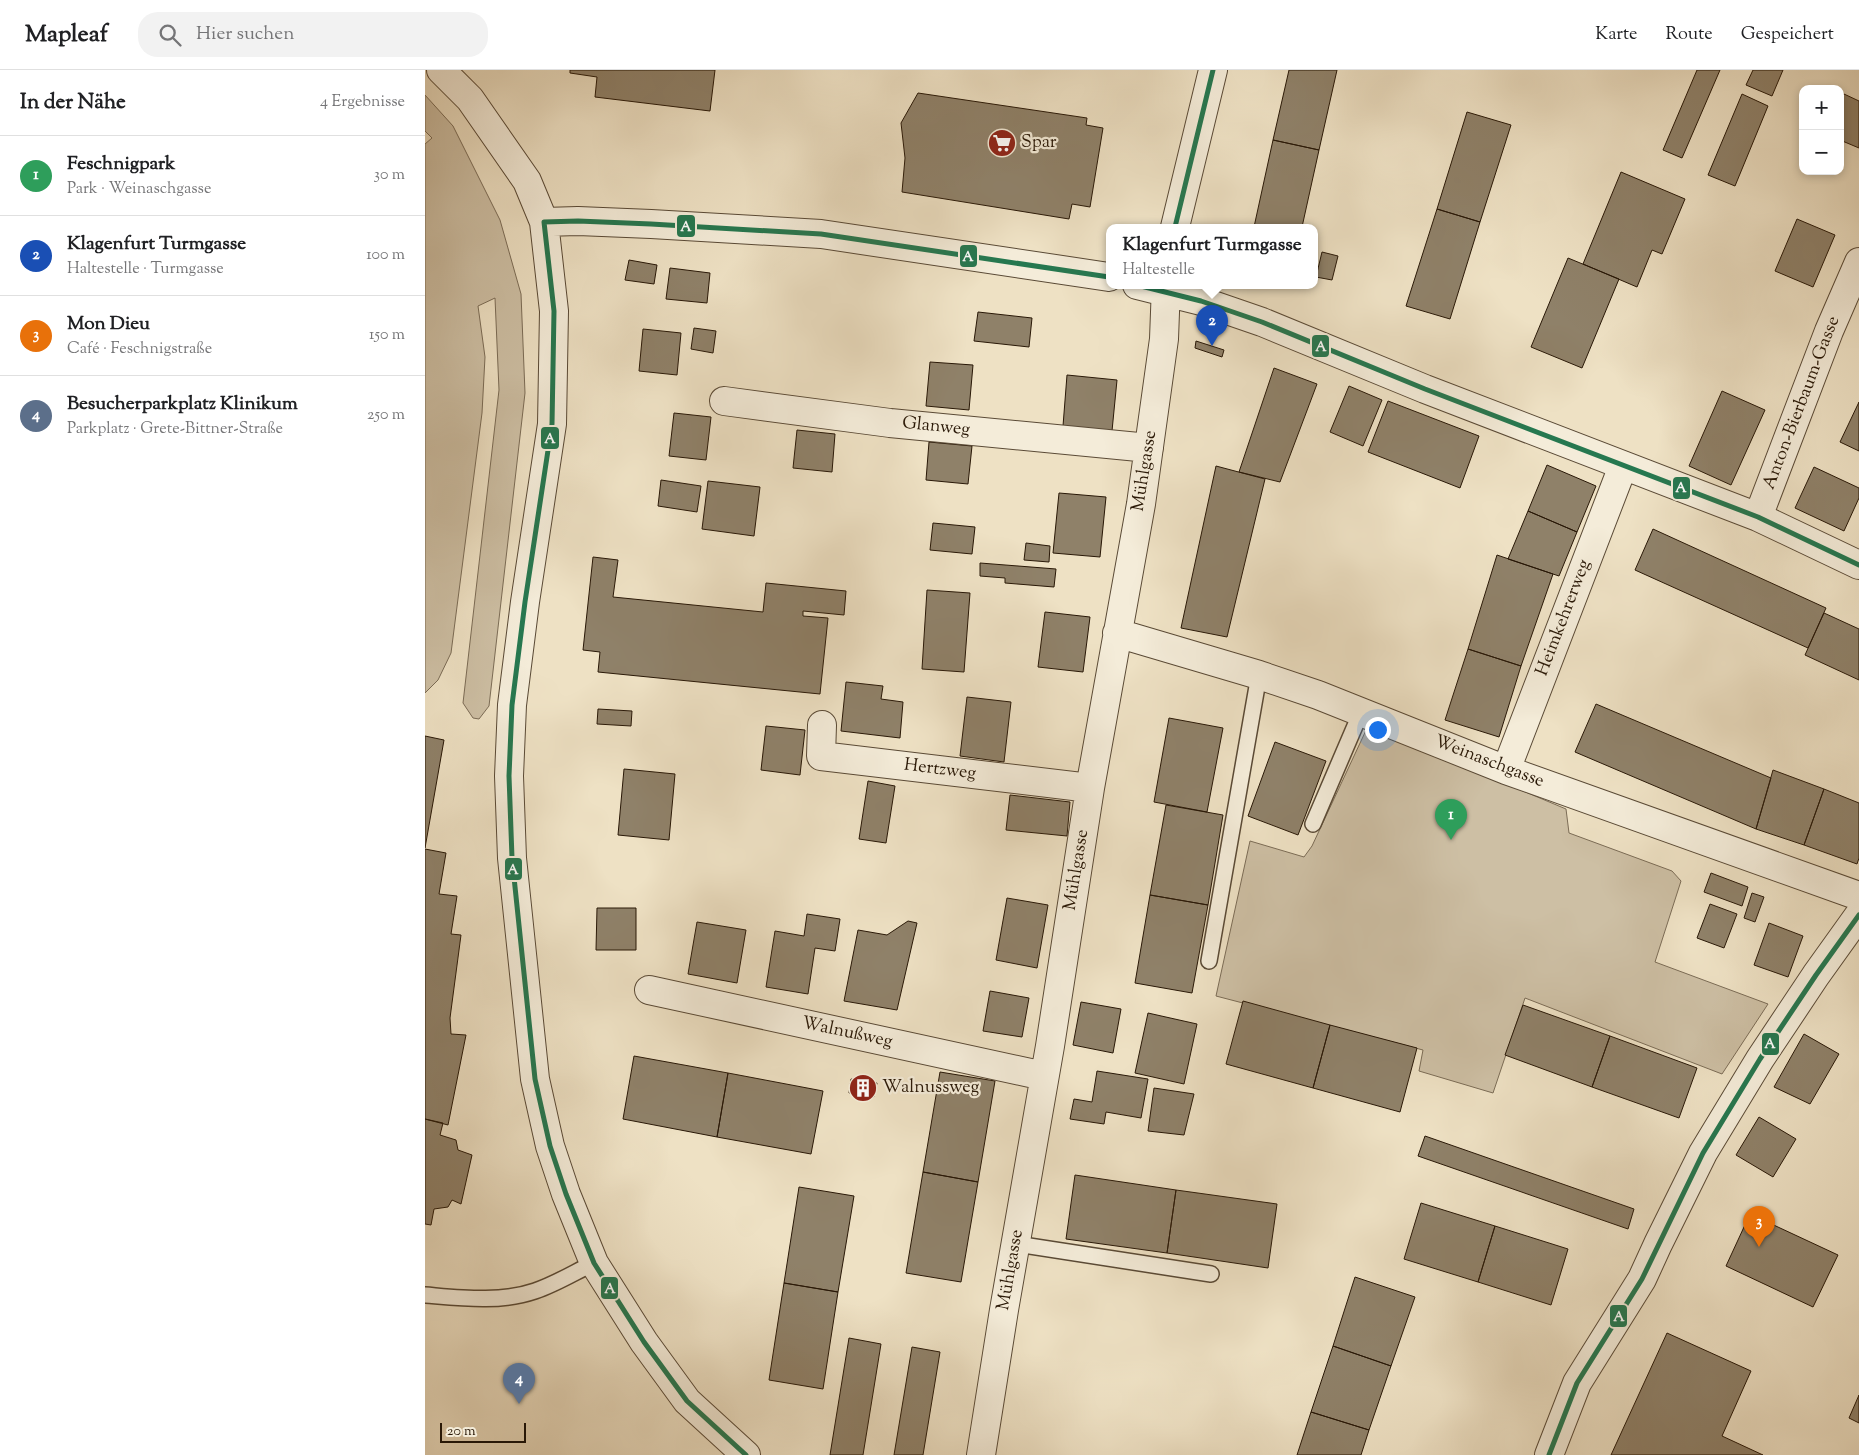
<!DOCTYPE html>
<html lang="de">
<head>
<meta charset="utf-8">
<style>
	:root { --surface:#fff; --page:#f2f2f2; --text:#202124; --muted:#757577; --line:#e0e0e0; --accent:#8f2418 }
	body { margin:0; font-family:"Sorts Mill Goudy",serif; background:var(--page); color:var(--text) }
	.controls { position:absolute; right:15px; top:15px; display:grid; overflow:hidden; border-radius:10px; box-shadow:0 2px 8px #0003 }
	.controls button { width:45px; height:45px; display:grid; place-items:center; padding:0; border:0; border-bottom:1px solid var(--line); background:var(--surface); color:var(--text); font:25px sans-serif }
	.scale { position:absolute; left:15px; bottom:12px; width:86px; box-sizing:border-box; padding-left:5px; border:2px solid #291807; border-top:0; font-size:14px; line-height:18px; white-space:nowrap; color:#291807; -webkit-text-stroke:4px #f4ecd9; paint-order:stroke }
	.you { position:absolute; left:952px; top:659px; width:18px; height:18px; margin:-12px; border:4px solid #fff; border-radius:50%; background:#1a73e8; box-shadow:0 0 0 8px #1a73e833 }
	.badge { display:grid; place-items:center; width:32px; height:32px; border-radius:50%; background:var(--accent); color:#fff; font-size:16px; font-weight:700 }
	.pin { position:absolute; translate:-50% -41px; filter:drop-shadow(0 1px 2px #0008) }
	.pin::after { content:''; position:absolute; top:26px; width:18px; height:15px; background:inherit; clip-path:polygon(0 0,100% 0,50% 100%) }
	.popup { position:absolute; left:681px; top:154px; width:212px; height:65px; box-sizing:border-box; display:grid; place-content:center; border-radius:10px; background:var(--surface); filter:drop-shadow(0 1px 4px #0005); font-size:16px; white-space:nowrap; color:var(--muted) }
	.popup b { font-size:19px; color:var(--text) }
	.popup::after { content:''; position:absolute; left:50%; top:100%; margin-left:-10px; border:10px solid transparent; border-top-color:var(--surface) }
	.list { margin:0; padding:0; list-style:none }
	h2 { display:flex; justify-content:space-between; align-items:center; height:65px; margin:0; padding:0 20px; font-size:21px }
	h2 small { font-size:16px; font-weight:400; color:var(--muted) }
	.list li { display:grid; grid-template-columns:32px 1fr auto; gap:15px; align-items:center; box-sizing:border-box; height:80px; padding:0 20px; border-top:1px solid var(--line) }
	.list b { display:block; font-size:19px; white-space:nowrap }
	.list p { margin:0; font-size:16px; white-space:nowrap; color:var(--muted) }
	.list em { font-size:16px; font-style:normal; color:var(--muted) }
	.icon { flex:none; width:28px; height:28px; fill:none; stroke:currentColor; stroke-width:2; stroke-linecap:round; stroke-linejoin:round }
	.map { position:relative; flex:none; width:1434px; height:1385px; overflow:hidden }
	header { display:flex; align-items:center; gap:30px; box-sizing:border-box; height:70px; padding:0 25px; background:var(--surface); border-bottom:1px solid var(--line) }
	header strong { font-size:24px }
	nav { display:flex; gap:28px; margin-inline-start:auto; font-size:18px }
	.search { width:350px; height:45px; background:var(--page); display:flex; align-items:center; gap:12px; box-sizing:border-box; padding:0 18px; border-radius:20px; color:var(--muted); font-size:19px }
	main { display:flex }
	aside { flex:1; background:var(--surface) }
	.map>svg:first-child { display:block }
	.green { fill:#cdbfa4; stroke:#7b6c56 }
	.building { fill:#8f8169; stroke:#291807 }
	.lines { fill:none; stroke-linecap:round; stroke-linejoin:round }
	.lane-casing { stroke:#5a4a36; stroke-width:18 }
	.street-casing { stroke:#5a4a36; stroke-width:30 }
	.lane { stroke:#f4ecd9; stroke-width:15 }
	.street { stroke:#f4ecd9; stroke-width:28 }
	.bus-1-casing { stroke:#f4ecd9; stroke-width:9 }
	.bus-1 { stroke:#267850; stroke-width:5 }
	.labels { text-anchor:middle; dominant-baseline:central; stroke-width:4.5; stroke-linejoin:round; paint-order:stroke }
	.poi-label { font-size:18px; fill:#291807; stroke:#f4ecd9; text-anchor:start }
	.street-label { font-size:18px; fill:#291807; stroke:#f4ecd9 }
	.line-badge { stroke:#f4ecd9; stroke-width:2 }
	.badge-label { font-size:14px; text-anchor:middle; font-weight:bold; fill:#fff }
</style>
</head>
<body>
<header>
<strong>Mapleaf</strong>
<div class="search"><svg class="icon" aria-label="search" viewBox="0 0 24 24"><circle cx="10" cy="10" r="6"/><path d="M15 15l6 6"/></svg>Hier suchen</div>
<nav><a>Karte</a><a>Route</a><a>Gespeichert</a></nav>
</header>
<main>
<aside>
<h2>In der Nähe<small>4 Ergebnisse</small></h2>
<ul class="list">
<li><span class="badge" style="background:#2e9e5b">1</span><div><b>Feschnigpark</b><p>Park · Weinaschgasse</p></div><em>30 m</em></li>
<li><span class="badge" style="background:#1a4fb4">2</span><div><b>Klagenfurt Turmgasse</b><p>Haltestelle · Turmgasse</p></div><em>100 m</em></li>
<li><span class="badge" style="background:#e8710a">3</span><div><b>Mon Dieu</b><p>Café · Feschnigstraße</p></div><em>150 m</em></li>
<li><span class="badge" style="background:#5c6f8a">4</span><div><b>Besucherparkplatz Klinikum</b><p>Parkplatz · Grete-Bittner-Straße</p></div><em>250 m</em></li>
</ul>
</aside>
<div class="map">
<svg width="1434" height="1385" viewBox="0 0 1434 1385">
	<rect width="100%" height="100%" fill="#eee1c4"/>
	<filter id="stains"><feTurbulence type="fractalNoise" baseFrequency=".004" numOctaves="4"/><feColorMatrix values="0 0 0 0 .2 0 0 0 0 .09 0 0 0 0 .02 0 0 0 .5 -.17"/></filter>
	<radialGradient id="worn" r=".72"><stop offset=".6" stop-color="#630" stop-opacity="0"/><stop offset="1" stop-color="#630" stop-opacity=".3"/></radialGradient>
	<path class="green" d="M0 25 28 56 75 150 96 224 100 323 64 636 54 649 48 648 38 633 74 320 70 228 53 236 60 287 57 343 26 583 13 610 0 623V74L7 68 0 61Z
		M943 656 1141 739 1144 763 1247 801 1256 811 1230 892 1343 934 1297 1004 1100 928 1068 1023 994 1001 998 980 791 926 825 771 879 787 887 776Z"/>
	<path class="building" d="M145 0H290L285 41 170 27 172 7 145 3Z
		M864 0H912L894 80 848 70Z
		M1272 0H1295L1257 88 1238 80Z
		M1328 0H1358L1347 26 1321 15Z
		M493 23 662 48 661 55 678 58 665 137 647 134 644 149 477 122 480 88 476 53Z
		M1317 24 1343 36 1310 116 1283 105Z
		M1419 24 1434 31V78L1415 70V32Z
		M1042 42 1086 55 1055 152 1012 139Z
		M848 70 894 80 877 157H829Z
		M1196 102 1260 129 1237 184 1227 180 1212 217 1158 194Z
		M1012 139 1055 152 1025 249 981 236Z
		M1372 149 1410 165 1388 217 1350 201Z
		M897 182 913 186 907 210 891 207Z
		M1143 188 1194 209 1157 298 1106 277Z
		M204 190 232 195 229 214 200 210Z
		M245 198 285 203 282 233 241 229Z
		M553 242 607 248 604 277 549 271Z
		M269 258 291 261 288 283 266 279Z
		M218 259 256 263 252 305 214 301Z
		M771 271 799 280 797 287 770 278Z
		M505 292 548 295 544 340 501 336Z
		M849 298 892 314 855 412 814 402Z
		M642 305 692 310 687 361 638 356Z
		M924 316 957 330 938 376 905 362Z
		M1297 321 1340 340 1306 415 1264 396Z
		M963 331 1054 366 1035 418 943 382Z
		M1434 332V381L1415 372Z
		M249 343 286 347 281 390 244 386Z
		M372 360 410 364 407 402 368 398Z
		M504 372 547 376 543 414 501 410Z
		M1122 395 1171 416 1152 462 1103 441Z
		M791 396 840 409 802 567 756 558Z
		M1389 397 1434 418V428L1419 461 1370 438Z
		M236 410 276 416 272 442 233 436Z
		M283 411 335 417 329 466 277 459Z
		M634 423 681 427 675 487 628 483Z
		M1103 441 1152 462 1134 506 1083 489Z
		M508 453 550 457 547 484 505 480Z
		M1228 459 1401 538 1383 578 1210 500Z
		M601 473 625 476 624 492 599 490Z
		M1072 485 1128 504 1096 596 1043 579Z
		M168 487 193 490 188 527 338 542 341 513 421 521 419 545 378 541V546L403 548 395 624 173 602 175 582 158 580Z
		M555 493 631 499 629 517 580 513V508L555 506Z
		M502 520 545 523 539 602 497 599Z
		M620 542 665 547 658 602 613 597Z
		M1399 543 1434 559V610L1380 585Z
		M1043 579 1096 596 1074 667 1020 650Z
		M421 612 458 616 456 629 478 632 475 668 416 661Z
		M542 627 586 632 579 692 535 686Z
		M1171 634 1346 708 1331 759 1150 682Z
		M173 639 207 641 206 656 172 654Z
		M744 648 798 658 782 742 729 732Z
		M341 656 380 660 375 705 336 700Z
		M0 666 19 670 0 778Z
		M850 672 901 691 873 765 823 746Z
		M199 699 250 704 244 770 193 765Z
		M1348 700 1399 719 1379 775 1331 759Z
		M443 711 470 716 461 773 434 769Z
		M1399 719 1434 733V788L1432 794 1379 775Z
		M585 725 645 732 642 766 581 760Z
		M741 735 798 745 783 835 725 825Z
		M0 779 21 783 14 824 32 826 26 864 36 865 25 948 26 964 41 965 23 1055 0 1049Z
		M1286 803 1323 817 1317 836 1279 822Z
		M1327 823 1339 827 1330 852 1319 848Z
		M725 825 783 835 767 923 710 913Z
		M582 828 623 835 612 898 571 890Z
		M1285 834 1312 844 1299 878 1272 868Z
		M172 838H211V880H171Z
		M382 844 415 849 410 881 390 878 383 924 341 917 350 861 379 866Z
		M483 851 492 853 472 940 419 931 433 860 462 865Z
		M272 852 321 860 312 913 263 904Z
		M1344 853 1378 866 1363 907 1329 895Z
		M565 921 604 928 597 967 558 961Z
		M818 931 905 955 888 1018 801 994Z
		M656 932 696 939 688 983 648 975Z
		M1098 935 1185 966 1167 1017 1080 985Z
		M723 943 772 954 759 1014 710 1003Z
		M905 955 992 978 975 1042 888 1018Z
		M1379 964 1414 984 1385 1034 1349 1017Z
		M1185 966 1272 998 1254 1048 1167 1017Z
		M209 986 303 1003 292 1067 198 1049Z
		M672 1001 723 1009 716 1048 681 1042 679 1054 645 1049 649 1029 667 1032Z
		M515 1002 570 1011 553 1112 498 1102Z
		M303 1003 398 1021 386 1084 292 1067Z
		M426 1009 452 1013 449 1027 424 1023Z
		M729 1018 769 1024 759 1065 723 1061Z
		M1334 1047 1371 1069 1348 1107 1311 1085Z
		M0 1049 18 1053 15 1065 31 1070 33 1080 47 1085 36 1134 27 1130 23 1137 9 1139 6 1155 0 1154Z
		M1000 1066 1209 1139 1203 1159 993 1086Z
		M498 1102 553 1112 536 1212 481 1203Z
		M650 1105 751 1120 742 1183 641 1169Z
		M374 1117 429 1126 413 1222 359 1213Z
		M751 1120 852 1134 843 1198 742 1183Z
		M996 1133 1070 1156 1053 1212 979 1189Z
		M1325 1144 1413 1185 1388 1237 1301 1196Z
		M1070 1156 1143 1179 1126 1235 1053 1212Z
		M930 1207 990 1227 966 1296 908 1276Z
		M359 1213 413 1222 398 1319 344 1310Z
		M1242 1263 1326 1301 1297 1366 1338 1385H1186Z
		M424 1268 456 1274 438 1385H405Z
		M908 1276 966 1296 944 1360 886 1342Z
		M487 1277 515 1282 498 1385H469Z
		M1434 1325V1353L1424 1348Z
		M886 1342 944 1360 936 1385H872Z"/>
	<g class="lines">
		<defs>
			<path id="lane" d="M888 754 936 642
				M784 891 834 605
				M591 1174 786 1204
				M0 1225C36 1228 75 1233 110 1221 131 1214 150 1202 169 1193"/>
			<path id="street" d="M16 0 45 29 102 111 119 152 129 241 127 354 100 532 87 635 84 706 87 788 110 1009 125 1076 141 1124 169 1193 219 1272 262 1331 321 1385
				M119 152 153 151 226 154 396 164 684 207
				M750 157 788 0
				M712 215 776 231 837 252 1000 319 1333 447 1434 495
				M299 331 465 353 724 378
				M1333 447 1404 261 1434 192
				M692 563 834 605 893 625 1081 700 1434 826
				M397 655 396 686 665 718
				M1081 700 1198 396
				M224 920 619 1006
				M556 1385 579 1240 625 976 665 718 716 434 739 269 741 215
				M1124 1385 1152 1313 1217 1209 1233 1174 1278 1083 1335 989 1391 905 1434 845"/>
		</defs>
		<use href="#lane" class="lane-casing"/>
		<use href="#street" class="street-casing"/>
		<use href="#lane" class="lane"/>
		<use href="#street" class="street"/>
		<defs>
			<path id="bus-1" d="M119 152 129 241 127 354 100 532 87 635 84 706 87 788 110 1009 125 1076 141 1124 169 1193 219 1272 262 1331 321 1385
				M119 152 153 151 226 154 396 164 684 207
				M750 157 788 0
				M712 215 776 231 837 252 1000 319 1333 447 1434 495
				M1124 1385 1152 1313 1217 1209 1278 1083 1335 989 1391 905 1434 845"/>
		</defs>
		<use href="#bus-1" class="bus-1-casing"/>
		<use href="#bus-1" class="bus-1"/>
	</g>
	<defs>
		<symbol id="supermarket-disc" viewBox="-11 -11 22 22"><circle r="9.5" fill="#8f2418" stroke="#f4ecd9"/><path d="M-6-5.5h2.5l.6 2H6L4.5 2H-2.5L-4.4-4H-6ZM-1.5 3.2a1.3 1.3 0 1 0 .1 0ZM3 3.2a1.3 1.3 0 1 0 .1 0Z" fill="#fff"/></symbol>
		<symbol id="building-disc" viewBox="-11 -11 22 22"><circle r="9.5" fill="#8f2418" stroke="#f4ecd9"/><path d="M-4-6H4V6H1V3H-1V6H-4ZM-2.5-4.3h1.7v1.8h-1.7ZM.8-4.3h1.7v1.8H.8ZM-2.5-1h1.7V.8h-1.7ZM.8-1h1.7V.8H.8Z" fill="#fff"/></symbol>
	</defs>
	<g fill-rule="evenodd">
		<use href="#supermarket-disc" x="561" y="57" width="32" height="32"/>
		<use href="#building-disc" x="422" y="1002" width="32" height="32"/>
	</g>
	<g class="labels">
		<g class="poi-label">
			<text x="596" y="73">Spar</text>
			<text x="457" y="1018">Walnussweg</text>
		</g>
		<g class="street-label">
			<text transform="translate(1377 333) rotate(-69)">Anton-Bierbaum-Gasse</text>
			<text transform="translate(511 357) rotate(6)">Glanweg</text>
			<text transform="translate(720 401) rotate(-81)">Mühlgasse</text>
			<text transform="translate(1139 548) rotate(-69)">Heimkehrerweg</text>
			<text transform="translate(1064 692) rotate(21)">Weinaschgasse</text>
			<text transform="translate(515 700) rotate(7)">Hertzweg</text>
			<text transform="translate(652 800) rotate(-81)">Mühlgasse</text>
			<text transform="translate(422 963) rotate(12)">Walnußweg</text>
			<text transform="translate(586 1200) rotate(-80)">Mühlgasse</text>
		</g>
	</g>
	<g class="line-badge">
		<rect x="251" y="144" width="20" height="24" rx="5" fill="#267850"/>
		<rect x="534" y="174" width="19" height="24" rx="5" fill="#267850"/>
		<rect x="886" y="264" width="19" height="24" rx="5" fill="#267850"/>
		<rect x="115" y="356" width="20" height="24" rx="5" fill="#267850"/>
		<rect x="1247" y="406" width="19" height="24" rx="5" fill="#267850"/>
		<rect x="79" y="787" width="19" height="24" rx="5" fill="#267850"/>
		<rect x="1336" y="962" width="19" height="24" rx="5" fill="#267850"/>
		<rect x="175" y="1206" width="19" height="24" rx="5" fill="#267850"/>
		<rect x="1184" y="1234" width="19" height="24" rx="5" fill="#267850"/>
	</g>
	<g class="badge-label">
		<text x="261" y="161">A</text>
		<text x="543" y="191">A</text>
		<text x="896" y="281">A</text>
		<text x="125" y="373">A</text>
		<text x="1256" y="422">A</text>
		<text x="88" y="804">A</text>
		<text x="1345" y="978">A</text>
		<text x="185" y="1223">A</text>
		<text x="1194" y="1251">A</text>
	</g>
	<rect width="100%" height="100%" filter="url(#stains)"/>
	<rect width="100%" height="100%" fill="url(#worn)"/>
</svg>
<div class="controls">
<button>+</button>
<button>−</button>
</div>
<div class="scale">20 m</div>
<div class="you"></div>
<div class="pin badge" style="left:1026px;top:770px;background:#2e9e5b">1</div>
<div class="pin badge" style="left:787px;top:276px;background:#1a4fb4">2</div>
<div class="popup"><b>Klagenfurt Turmgasse</b>Haltestelle</div>
<div class="pin badge" style="left:1334px;top:1177px;background:#e8710a">3</div>
<div class="pin badge" style="left:94px;top:1334px;background:#5c6f8a">4</div>
</div>
</main>
</body>
</html>
